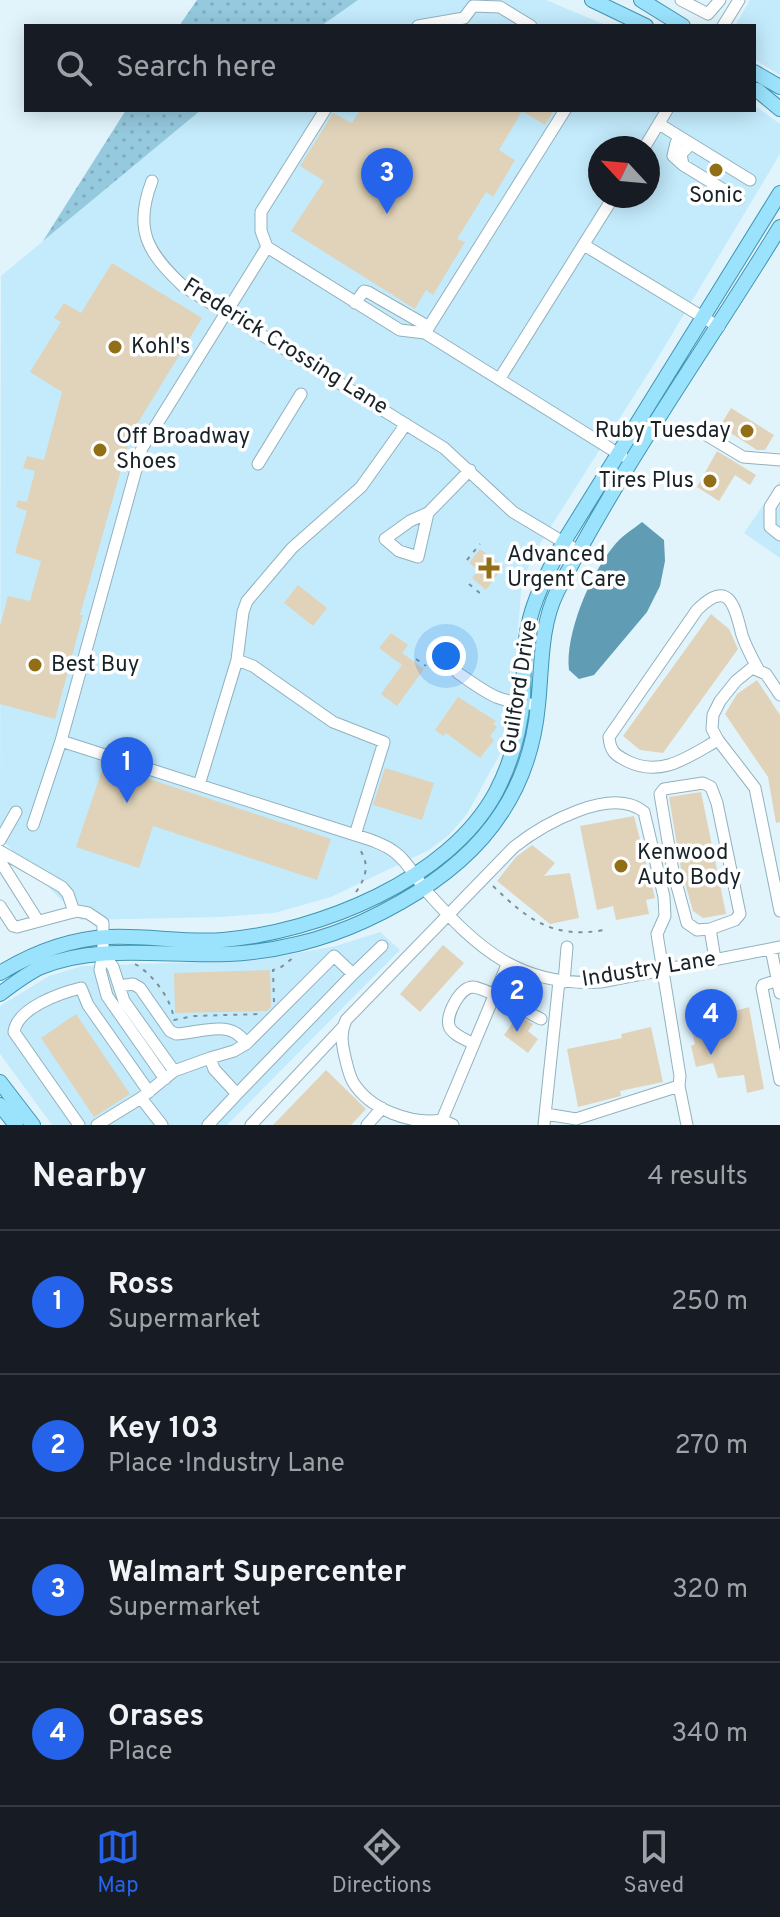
<!DOCTYPE html>
<html lang="en">
<head>
<meta charset="utf-8">
<style>
	:root { --surface:#171b24; --page:#20242c; --text:#f1f3f6; --muted:#9ea1a6; --line:#363941; --accent:#2563eb }
	body { margin:0; font-family:Overpass,sans-serif; background:var(--page); color:var(--text) }
	.compass { position:absolute; left:588px; top:136px; width:72px; height:72px; border-radius:50%; background:var(--surface); box-shadow:0 4px 20px #0003; rotate:296deg }
	.you { position:absolute; left:446px; top:656px; width:28px; height:28px; margin:-20px; border:6px solid #fff; border-radius:50%; background:#1a73e8; box-shadow:0 0 0 12px #1a73e833 }
	.badge { display:grid; place-items:center; width:52px; height:52px; border-radius:50%; background:var(--accent); color:#fff; font-size:26px; font-weight:700 }
	.pin { position:absolute; translate:-50% -66px; filter:drop-shadow(0 2px 4px #0008) }
	.pin::after { content:''; position:absolute; top:42px; width:28px; height:24px; background:inherit; clip-path:polygon(0 0,100% 0,50% 100%) }
	.list { margin:0; padding:0; list-style:none }
	h2 { display:flex; justify-content:space-between; align-items:center; height:104px; margin:0; padding:0 32px; font-size:34px }
	h2 small { font-size:26px; font-weight:400; color:var(--muted) }
	.list li { display:grid; grid-template-columns:52px 1fr auto; gap:24px; align-items:center; box-sizing:border-box; height:144px; padding:0 32px; border-top:2px solid var(--line) }
	.list b { display:block; font-size:30px; white-space:nowrap }
	.list p { margin:0; font-size:26px; white-space:nowrap; color:var(--muted) }
	.list em { font-size:26px; font-style:normal; color:var(--muted) }
	.icon { flex:none; width:44px; height:44px; fill:none; stroke:currentColor; stroke-width:2; stroke-linecap:round; stroke-linejoin:round }
	.map { position:relative; flex:none; width:780px; height:1125px; overflow:hidden }
	.search { position:absolute; background:var(--surface); box-shadow:0 4px 20px #0003; left:24px; right:24px; top:24px; height:88px; display:flex; align-items:center; gap:20px; box-sizing:border-box; padding:0 28px; border-radius:0px; color:var(--muted); font-size:30px }
	.sheet { height:680px; background:var(--surface) }
	nav { display:flex; justify-content:space-around; align-items:center; box-sizing:border-box; height:112px; border-top:2px solid var(--line); background:var(--surface); font-size:22px; color:var(--muted) }
	nav a { display:grid; justify-items:center; gap:4px }
	nav .on { color:var(--accent) }
	.map>svg:first-child { display:block }
	.built { fill:#c3ebfc; fill-rule:evenodd }
	.grass { fill:url(#grass-dots) }
	.water { fill:#609cb4 }
	.building { fill:#e0d3b9 }
	.lines { fill:none; stroke-linecap:round; stroke-linejoin:round }
	.minor-casing { stroke:#92b1bd; stroke-width:13 }
	.major-casing { stroke:#4294b2; stroke-width:16 }
	.path { stroke:#808f96; stroke-width:2; stroke-dasharray:4 6; stroke-linecap:butt }
	.minor { stroke:#fff; stroke-width:11 }
	.major { stroke:#9be3fd; stroke-width:14 }
	.poi-dot { fill:#926f16; stroke:#fff; stroke-width:3 }
	.labels { text-anchor:middle; dominant-baseline:central; stroke-width:7; stroke-linejoin:round; paint-order:stroke }
	.poi-label { font-size:22px; fill:#172328; stroke:#fff; text-anchor:start }
	.street-label { font-size:22px; fill:#172328; stroke:#fff }
</style>
</head>
<body>
<div class="map">
<svg width="780" height="1125" viewBox="0 0 780 1125">
	<defs>
		<pattern id="grass-dots" width="8" height="8" patternUnits="userSpaceOnUse" patternTransform="scale(2)"><rect width="8" height="8" fill="#95c9de"/><path d="M2 2h.1M6 6h.1" fill="none" stroke="#80acbe" stroke-width="1.8" stroke-linecap="round"/></pattern>
	</defs>
	<rect width="100%" height="100%" fill="#e1f4fc"/>
	<path class="built" d="M358 0H546L608 26H321Z
		M750 0H780V75L754 59V26H735Z
		M754 105 780 124V154L656 361 538 547 527 570 521 592 512 706 506 743 467 814 449 835 429 850 331 897 274 913 220 917 81 920 0 838 1 276 201 110H754ZM600 148H648V196H600Z
		M780 481V558L744 533Z
		M380 932 400 950 227 1125H52L0 1054V1006L49 976 82 966 259 960 336 946Z"/>
	<path class="grass" d="M197 0H358L321 26H179Z
		M126 110H201L43 241Z"/>
	<path class="water" d="M642 522 664 540 665 561 660 586 647 612 594 675 579 679 569 670C565 634 590 575 613 547 620 537 632 530 642 522Z"/>
	<path class="building" d="M360 110H554L545 125 522 111 499 150 515 160 493 197 486 192 457 239 465 242 433 295 426 290 415 309 291 231 324 181 300 166 333 113 352 123Z
		M112 263 202 318 131 434 80 615H83L55 719 0 704V626L8 596 30 601 41 561 15 553 27 511 16 507 18 500 27 502 35 471 23 468 27 456 44 460 62 392 30 372 61 322 54 318 64 303 81 313Z
		M731 408 774 435 765 450H757L720 426Z
		M717 451 756 475 750 485 735 475 719 501 697 487Z
		M480 549 504 566 486 590 472 578 478 570 469 563Z
		M298 585 327 608 313 626 284 603Z
		M711 614 729 629 738 649 663 753 640 750 623 736Z
		M391 633 408 645 402 653 424 669 397 706 381 694 402 665 379 648Z
		M757 680 780 715V822L776 823 768 777 725 714 737 694Z
		M458 697 496 721 493 724 497 727 490 736 494 740 480 758 446 733 443 736 435 730Z
		M104 764 331 839 317 880 153 826 139 868 76 847Z
		M385 768 434 783 422 820 373 805Z
		M701 792 726 914 703 918 693 911 681 869 669 797Z
		M634 816 655 898 646 900 649 914 616 920 613 906 597 910 580 826Z
		M532 845 555 863 544 876 570 873 579 918 550 924 497 881 516 857Z
		M443 945 464 963 420 1012 400 994Z
		M270 970 271 1007 267 1011 175 1013 174 973Z
		M749 1007 764 1089 747 1093 744 1075 718 1078 713 1063 696 1067 691 1046 695 1044 690 1024Z
		M76 1014 130 1094 94 1117 41 1038Z
		M518 1016 533 1024 528 1031 538 1039 528 1053 504 1035Z
		M651 1027 663 1082 620 1091 621 1096 578 1107 567 1049 622 1038 621 1034Z
		M326 1070 366 1109 351 1125H273Z"/>
	<g class="lines">
		<defs>
			<path id="minor" d="M681 0 708 14 720 0
				M418 26 464 18 473 6 500 7 531 26
				M723 26 739 0
				M325 110 261 212V231L267 247 400 330 425 333 622 456
				M659 124 750 180
				M681 138 676 143 673 156 683 165
				M691 144 681 154 683 165 739 199
				M644 148 667 110
				M152 181C133 230 148 253 183 286L444 448 513 512 580 552
				M584 245 719 327
				M355 303 364 291 368 292 429 327
				M425 333 565 110
				M500 378 614 196
				M698 430 743 457 780 460
				M258 464 301 394
				M780 491 770 507V527L780 535
				M428 513 418 557 399 551 385 539 410 521 428 513 470 470
				M237 660 253 666 333 722 384 742 355 835
				M458 673C493 697 495 701 538 705
				M780 695 766 674 752 668 736 681 720 701 713 715 712 729 718 740 755 788 780 911
				M718 740C688 757 661 778 627 761 615 755 610 751 609 737L697 610C730 577 735 608 742 635 746 647 752 658 758 669
				M61 741 371 840C378 843 387 846 393 851 407 860 417 880 428 893 479 950 521 987 601 982L780 947
				M199 785 237 660 243 612 247 601 292 548 361 487 406 424
				M33 825 61 741 142 448 267 247
				M0 840 16 812
				M0 851 62 887 68 894 74 912
				M0 861 38 921
				M0 906 13 926 17 927 77 911 88 913 103 923V953L100 970 107 996 165 1079
				M710 929 697 930 687 923 673 871 660 794 664 789 703 783 711 787 717 803 740 914 735 920 710 929 715 959
				M771 949 780 993
				M103 953 113 967 124 1001 174 1071
				M334 956 353 974 237 1094 214 1069 210 1058 234 1051 246 1044Z
				M507 965 442 1120C412 1125 370 1110 353 1082 349 1075 347 1065 345 1057 342 1044 340 1033 346 1020L514 847C542 825 611 785 644 812L664 897 665 916 657 934 680 1076 679 1086 576 1119 546 1114
				M353 974 382 946
				M778 980 763 985 762 988 780 1080
				M564 982 567 947
				M119 986 133 984 140 988 170 1031 176 1034C200 1033 232 1018 246 1044
				M474 1044C467 1040 452 1035 449 1026 446 1014 460 987 473 987 486 988 527 1012 541 1019
				M679 1086 687 1125
				M141 1098 162 1125
				M442 1120 453 1125
				M79 1125 14 1032C17 1008 60 993 81 988L88 1005 149 1092
				M97 1125 141 1098 174 1071 210 1058
				M208 1125 237 1094
				M251 1125 342 1028
				M367 1125 382 1108
				M544 1125 559 981"/>
			<path id="major" d="M592 0 646 26
				M641 0 683 26
				M754 72 780 87
				M757 90 780 109
				M0 973C33 953 68 939 108 937 146 935 184 943 223 940 318 932 449 880 496 792 511 763 520 731 523 699 524 675 523 650 528 627 534 597 549 570 563 543L780 193
				M0 994C13 984 26 974 41 967 100 943 167 957 228 954 274 952 323 940 364 921 459 877 528 814 538 705 542 668 540 626 557 592 622 465 706 348 780 227
				M0 1082 33 1125
				M0 1105 16 1125"/>
		</defs>
		<use href="#minor" class="minor-casing"/>
		<use href="#major" class="major-casing"/>
		<path class="path" d="M467 560 480 544
			M469 584 481 594
			M416 659 426 666
			M493 886C528 920 553 939 604 930
			M356 892C367 876 370 863 358 847
			M135 964C153 974 172 1000 174 1020L194 1016 260 1014
			M274 1002 273 970 280 968 294 957"/>
		<use href="#minor" class="minor"/>
		<use href="#major" class="major"/>
	</g>
	<g class="poi-dot">
		<circle cx="716" cy="170" r="8"/>
		<circle cx="115" cy="347" r="8"/>
		<circle cx="747" cy="431" r="8"/>
		<circle cx="100" cy="450" r="8"/>
		<circle cx="710" cy="481" r="8"/>
		<path d="M485 556h8v8h8v8h-8v8h-8v-8h-8v-8h8z"/>
		<circle cx="35" cy="665" r="8"/>
		<circle cx="621" cy="866" r="8"/>
	</g>
	<g class="labels">
		<g class="poi-label">
			<text x="716" y="196" text-anchor="middle">Sonic</text>
			<text x="131" y="347">Kohl's</text>
			<text x="731" y="431" text-anchor="end">Ruby Tuesday</text>
			<text x="116" y="437">Off Broadway<tspan x="116" dy="25">Shoes</tspan></text>
			<text x="694" y="481" text-anchor="end">Tires Plus</text>
			<text x="507" y="555">Advanced<tspan x="507" dy="25">Urgent Care</tspan></text>
			<text x="51" y="665">Best Buy</text>
			<text x="637" y="853">Kenwood<tspan x="637" dy="25">Auto Body</tspan></text>
		</g>
		<g class="street-label">
			<text transform="translate(285 347) rotate(32)">Frederick Crossing Lane</text>
			<text transform="translate(520 687) rotate(-81)">Guilford Drive</text>
			<text transform="translate(649 970) rotate(-9)">Industry Lane</text>
		</g>
	</g>
</svg>
<svg class="compass" viewBox="-18 -18 36 36"><path d="M0-13l5 13h-10z" fill="#e53935"/><path d="M0 13l5-13h-10z" fill="#9ea1a6"/></svg>
<div class="you"></div>
<div class="pin badge" style="left:127px;top:803px">1</div>
<div class="pin badge" style="left:517px;top:1032px">2</div>
<div class="pin badge" style="left:387px;top:214px">3</div>
<div class="pin badge" style="left:711px;top:1055px">4</div>
<div class="search"><svg class="icon" aria-label="search" viewBox="0 0 24 24"><circle cx="10" cy="10" r="6"/><path d="M15 15l6 6"/></svg>Search here</div>
</div>
<section class="sheet">
<h2>Nearby<small>4 results</small></h2>
<ul class="list">
<li><span class="badge">1</span><div><b>Ross</b><p>Supermarket</p></div><em>250 m</em></li>
<li><span class="badge">2</span><div><b>Key 103</b><p>Place · Industry Lane</p></div><em>270 m</em></li>
<li><span class="badge">3</span><div><b>Walmart Supercenter</b><p>Supermarket</p></div><em>320 m</em></li>
<li><span class="badge">4</span><div><b>Orases</b><p>Place</p></div><em>340 m</em></li>
</ul>
</section>
<nav>
<a class="on"><svg class="icon" aria-label="map" viewBox="0 0 24 24"><path d="M3 6l6-2 6 2 6-2v14l-6 2-6-2-6 2zM9 4v14M15 6v14"/></svg>Map</a>
<a><svg class="icon" aria-label="directions" viewBox="0 0 24 24"><path d="M12 3l9 9-9 9-9-9zM9 14v-3h6M13 9l2 2-2 2"/></svg>Directions</a>
<a><svg class="icon" aria-label="saved" viewBox="0 0 24 24"><path d="M7 4h10v16l-5-4-5 4z"/></svg>Saved</a>
</nav>
</body>
</html>
